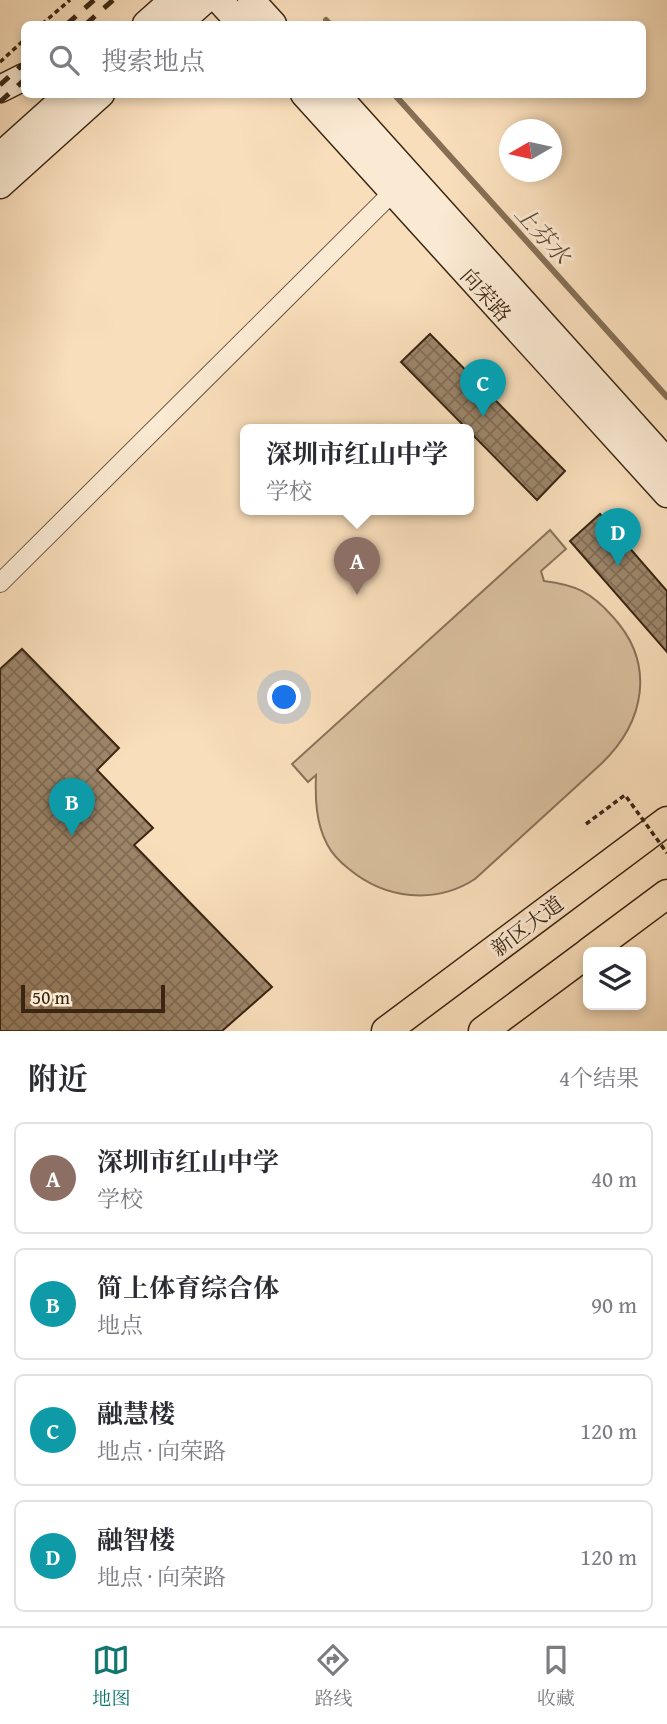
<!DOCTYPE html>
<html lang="zh">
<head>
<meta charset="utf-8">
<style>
	:root { --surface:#fff; --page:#f7f7f7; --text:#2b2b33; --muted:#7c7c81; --line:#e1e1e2; --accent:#0f766e }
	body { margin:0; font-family:"Gentium Book Plus","Noto Serif SC",serif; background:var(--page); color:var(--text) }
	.controls { position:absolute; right:21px; bottom:21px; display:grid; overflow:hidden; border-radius:10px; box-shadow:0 4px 10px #0003 }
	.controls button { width:63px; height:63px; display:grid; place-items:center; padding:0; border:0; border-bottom:2px solid var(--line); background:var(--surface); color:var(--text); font:35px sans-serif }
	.compass { position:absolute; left:499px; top:119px; width:63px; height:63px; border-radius:50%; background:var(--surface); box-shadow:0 4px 10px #0003; rotate:261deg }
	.scale { position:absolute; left:21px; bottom:18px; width:144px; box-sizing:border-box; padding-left:7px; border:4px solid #3a2612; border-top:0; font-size:19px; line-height:24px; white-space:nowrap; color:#3a2612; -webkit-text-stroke:5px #fbead3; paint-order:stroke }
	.you { position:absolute; left:285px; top:698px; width:24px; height:24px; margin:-18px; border:5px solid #fff; border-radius:50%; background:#1a73e8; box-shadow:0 0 0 10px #1a73e833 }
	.badge { display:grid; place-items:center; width:46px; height:46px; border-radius:50%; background:var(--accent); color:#fff; font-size:23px; font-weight:700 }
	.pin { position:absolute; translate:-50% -58px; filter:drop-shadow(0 2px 4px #0008) }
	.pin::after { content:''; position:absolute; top:37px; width:24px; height:21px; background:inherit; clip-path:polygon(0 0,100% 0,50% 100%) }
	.popup { position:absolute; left:240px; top:424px; width:234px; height:91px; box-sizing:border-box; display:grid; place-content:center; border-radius:10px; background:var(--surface); filter:drop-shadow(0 2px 5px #0005); font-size:23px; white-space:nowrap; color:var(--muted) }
	.popup b { font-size:26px; color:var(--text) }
	.popup::after { content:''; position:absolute; left:50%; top:100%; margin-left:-14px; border:14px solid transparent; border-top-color:var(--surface) }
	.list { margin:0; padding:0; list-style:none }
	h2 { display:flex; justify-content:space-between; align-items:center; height:91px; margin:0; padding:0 28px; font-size:30px }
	h2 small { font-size:23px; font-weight:400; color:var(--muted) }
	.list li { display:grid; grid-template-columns:46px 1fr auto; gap:21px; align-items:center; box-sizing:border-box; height:112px; margin:0 14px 14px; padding:0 14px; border:2px solid var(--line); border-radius:10px }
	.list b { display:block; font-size:26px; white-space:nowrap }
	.list p { margin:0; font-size:23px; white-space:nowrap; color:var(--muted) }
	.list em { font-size:23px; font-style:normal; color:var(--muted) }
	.icon { flex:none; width:38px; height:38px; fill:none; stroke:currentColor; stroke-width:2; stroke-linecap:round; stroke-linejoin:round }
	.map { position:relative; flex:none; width:667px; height:1031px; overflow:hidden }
	.search { position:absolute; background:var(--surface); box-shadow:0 4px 10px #0003; left:21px; right:21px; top:21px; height:77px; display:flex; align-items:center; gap:18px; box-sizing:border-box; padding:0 24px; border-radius:10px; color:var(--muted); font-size:26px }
	.sheet { height:595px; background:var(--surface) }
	nav { display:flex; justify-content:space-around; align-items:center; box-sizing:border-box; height:98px; border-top:2px solid var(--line); background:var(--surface); font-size:19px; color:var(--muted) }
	nav a { display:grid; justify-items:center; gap:4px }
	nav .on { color:var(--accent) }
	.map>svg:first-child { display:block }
	.pitch { fill:#d9bf9e; stroke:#8a7258; stroke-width:2 }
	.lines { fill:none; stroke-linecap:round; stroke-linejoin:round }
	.stream { stroke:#866f55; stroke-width:6 }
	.building { fill:url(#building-cross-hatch); stroke:#3a2612; stroke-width:2 }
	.street-casing { stroke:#6a543c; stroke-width:20 }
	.secondary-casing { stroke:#3a2612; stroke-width:29 }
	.primary-casing { stroke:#3a2612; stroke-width:31 }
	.path { stroke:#3a2612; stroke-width:3.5; stroke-dasharray:5 3.5; stroke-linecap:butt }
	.street { stroke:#fbead3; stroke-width:18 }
	.secondary { stroke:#fbead3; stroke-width:26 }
	.primary { stroke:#f9debb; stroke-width:28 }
	.rail { stroke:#3a2612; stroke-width:5; stroke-dasharray:12 12; stroke-linecap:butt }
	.path-bridge { stroke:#3a2612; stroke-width:3.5; stroke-dasharray:5 3.5; stroke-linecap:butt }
	.labels { text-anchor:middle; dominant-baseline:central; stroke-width:6; stroke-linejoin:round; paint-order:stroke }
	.street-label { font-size:21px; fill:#3a2612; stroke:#fbead3 }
	.water-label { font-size:23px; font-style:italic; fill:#604a34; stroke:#fbead3 }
</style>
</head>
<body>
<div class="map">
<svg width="667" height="1031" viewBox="0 0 667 1031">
	<defs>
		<pattern id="building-cross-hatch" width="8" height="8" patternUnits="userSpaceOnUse" patternTransform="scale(1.75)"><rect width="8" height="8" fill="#9d866a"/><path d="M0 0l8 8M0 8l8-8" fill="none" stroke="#816d56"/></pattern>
	</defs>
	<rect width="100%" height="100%" fill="#f9debb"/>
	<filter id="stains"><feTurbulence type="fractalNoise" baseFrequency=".00286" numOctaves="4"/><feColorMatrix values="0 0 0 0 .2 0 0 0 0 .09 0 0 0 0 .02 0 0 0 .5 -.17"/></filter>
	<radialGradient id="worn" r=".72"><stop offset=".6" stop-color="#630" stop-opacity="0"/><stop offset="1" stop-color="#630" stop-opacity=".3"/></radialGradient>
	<path class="pitch" d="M550 530 566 549 541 571 544 581C576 585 591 592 613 617 656 664 645 722 601 764L475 879C435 905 385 899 349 869 340 862 332 854 327 844 316 823 315 799 316 775L308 782 292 764Z"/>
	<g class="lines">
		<path class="stream" d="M326 20 330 24
			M394 94 667 397"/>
	</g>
	<path class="building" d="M430 334 565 471 537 500 469 431V429H467L401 362Z
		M600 514 667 591V652L570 541Z
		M22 649 119 748 97 770 153 828 134 845 272 987 222 1031H0V669Z"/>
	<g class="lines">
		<defs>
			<path id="street" d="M0 583 393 192"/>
			<path id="secondary" d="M219 0 241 24
				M251 0 273 24
				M146 24 173 0
				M178 24 205 0
				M0 89 24 77
				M304 94 667 494
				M336 94 667 462
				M0 156 69 94
				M0 185 101 94"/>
			<path id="primary" d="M589 952 667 894
				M386 1031 667 821
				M483 1031 588 953"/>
		</defs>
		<use href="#street" class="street-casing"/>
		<use href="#secondary" class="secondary-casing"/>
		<use href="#primary" class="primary-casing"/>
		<path class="path" d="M42 24 70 0
			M0 62 24 40"/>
		<use href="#street" class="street"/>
		<use href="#secondary" class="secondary"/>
		<use href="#primary" class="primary"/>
		<path class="rail" d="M67 24 94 0
			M86 24 113 0
			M0 85 24 63
			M0 102 24 80"/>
		<path class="path-bridge" d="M586 824 625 795 667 853"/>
	</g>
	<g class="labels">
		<g class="street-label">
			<text transform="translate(486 295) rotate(48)">向荣路</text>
			<text transform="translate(527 926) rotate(-37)">新区大道</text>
		</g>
		<g class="water-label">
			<text transform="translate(543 234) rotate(48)">上芬水</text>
		</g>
	</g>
	<rect width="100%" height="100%" filter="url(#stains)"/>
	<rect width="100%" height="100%" fill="url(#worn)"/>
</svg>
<div class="controls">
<button><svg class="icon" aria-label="layers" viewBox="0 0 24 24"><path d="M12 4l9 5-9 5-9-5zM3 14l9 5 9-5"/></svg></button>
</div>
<svg class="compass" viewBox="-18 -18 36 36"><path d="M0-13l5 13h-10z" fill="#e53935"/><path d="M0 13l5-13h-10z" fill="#7c7c81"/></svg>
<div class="scale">50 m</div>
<div class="you"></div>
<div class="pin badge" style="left:357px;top:595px;background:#8d6e63">A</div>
<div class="popup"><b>深圳市红山中学</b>学校</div>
<div class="pin badge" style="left:72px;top:836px;background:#0f9aa8">B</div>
<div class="pin badge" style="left:483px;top:417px;background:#0f9aa8">C</div>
<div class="pin badge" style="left:618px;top:566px;background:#0f9aa8">D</div>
<div class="search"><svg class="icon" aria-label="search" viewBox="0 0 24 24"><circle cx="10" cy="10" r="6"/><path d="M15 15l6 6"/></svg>搜索地点</div>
</div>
<section class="sheet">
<h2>附近<small>4个结果</small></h2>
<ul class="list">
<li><span class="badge" style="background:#8d6e63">A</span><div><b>深圳市红山中学</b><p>学校</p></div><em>40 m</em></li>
<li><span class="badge" style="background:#0f9aa8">B</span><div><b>简上体育综合体</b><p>地点</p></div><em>90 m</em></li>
<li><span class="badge" style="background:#0f9aa8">C</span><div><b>融慧楼</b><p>地点 · 向荣路</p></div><em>120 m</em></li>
<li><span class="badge" style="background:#0f9aa8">D</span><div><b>融智楼</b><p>地点 · 向荣路</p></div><em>120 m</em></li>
</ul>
</section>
<nav>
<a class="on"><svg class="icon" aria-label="map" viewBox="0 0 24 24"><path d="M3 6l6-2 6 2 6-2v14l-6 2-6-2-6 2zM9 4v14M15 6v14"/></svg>地图</a>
<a><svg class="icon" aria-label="directions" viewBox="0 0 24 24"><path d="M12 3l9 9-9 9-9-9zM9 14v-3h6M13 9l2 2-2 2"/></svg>路线</a>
<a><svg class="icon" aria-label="saved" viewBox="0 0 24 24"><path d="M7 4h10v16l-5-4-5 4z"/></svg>收藏</a>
</nav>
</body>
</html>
